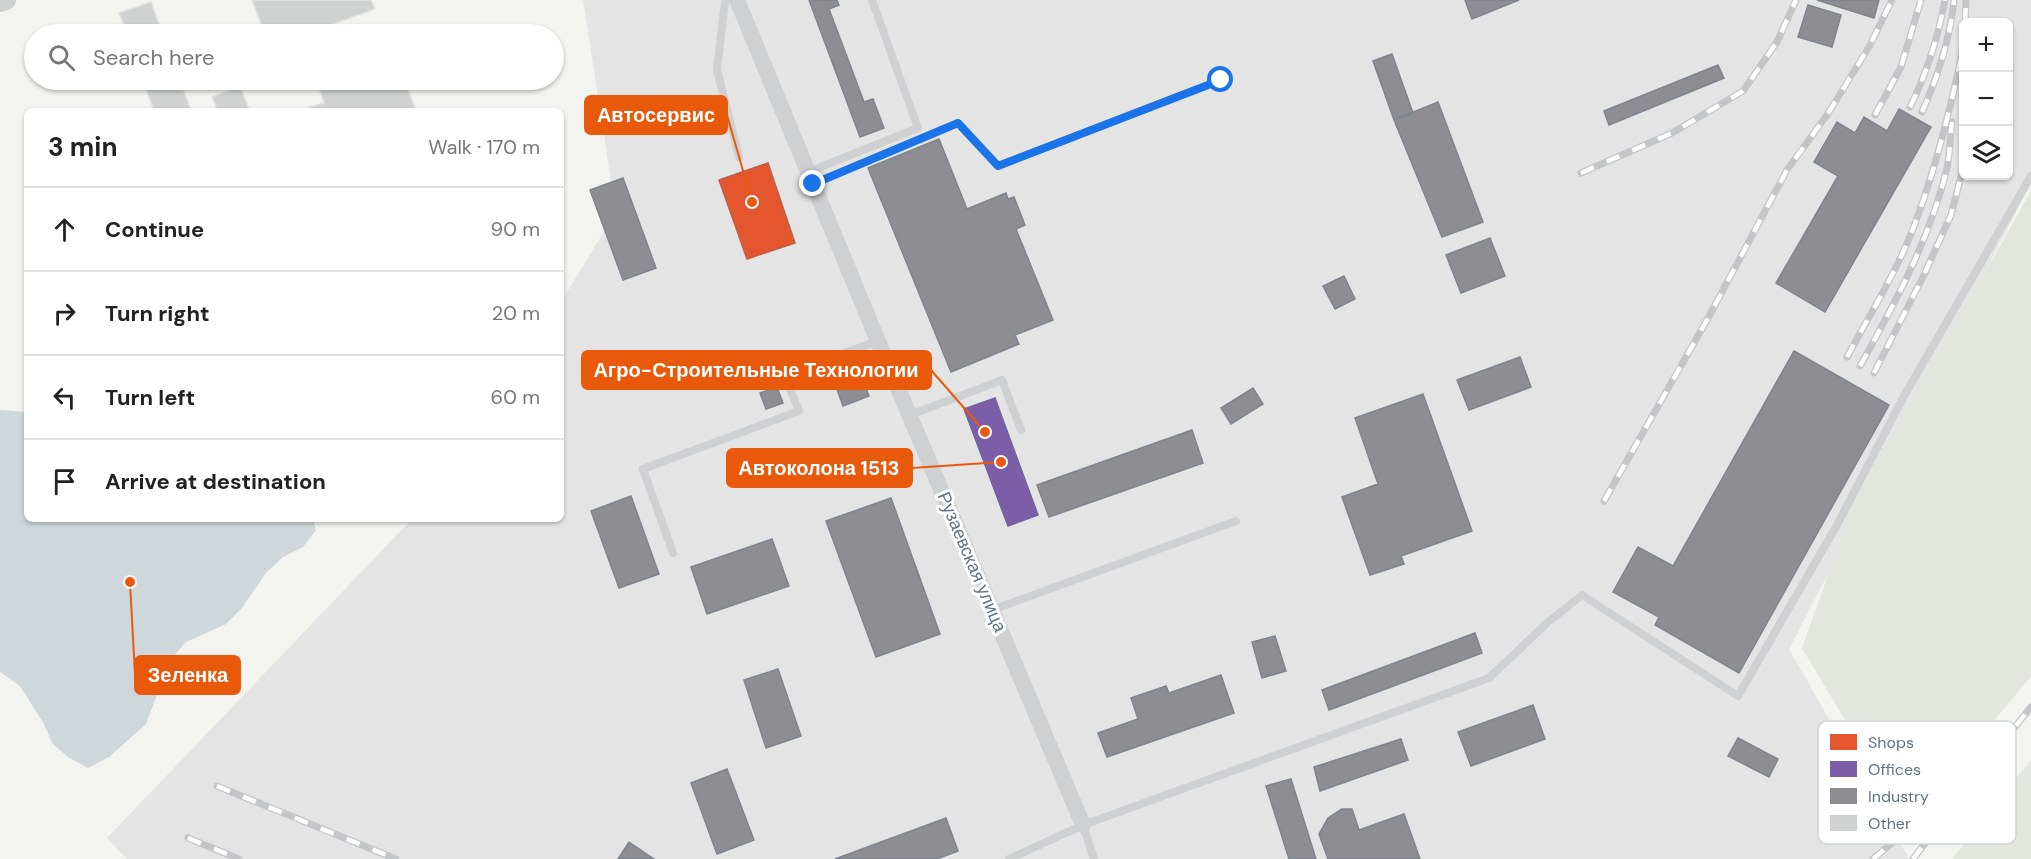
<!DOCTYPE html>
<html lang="en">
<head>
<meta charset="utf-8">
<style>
	:root { --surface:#fff; --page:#f6f6f6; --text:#222; --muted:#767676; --line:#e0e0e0 }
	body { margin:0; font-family:"DM Sans",sans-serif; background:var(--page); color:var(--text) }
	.controls { position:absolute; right:18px; top:18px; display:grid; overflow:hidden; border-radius:9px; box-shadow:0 2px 4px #0004 }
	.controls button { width:54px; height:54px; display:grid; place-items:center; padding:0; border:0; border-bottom:2px solid var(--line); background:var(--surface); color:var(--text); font:30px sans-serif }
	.stop { position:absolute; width:18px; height:18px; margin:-14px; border:4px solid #1a73e8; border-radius:50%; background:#fff }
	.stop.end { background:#1a73e8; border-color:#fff; box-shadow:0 2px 6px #0008 }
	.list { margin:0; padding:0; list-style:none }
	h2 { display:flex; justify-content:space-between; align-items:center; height:78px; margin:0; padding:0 24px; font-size:26px }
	h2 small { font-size:20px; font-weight:400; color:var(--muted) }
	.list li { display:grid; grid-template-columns:39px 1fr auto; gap:18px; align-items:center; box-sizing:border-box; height:84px; padding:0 24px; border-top:2px solid var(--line) }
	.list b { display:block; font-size:22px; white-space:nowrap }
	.list em { font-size:20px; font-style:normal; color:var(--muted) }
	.icon { flex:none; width:33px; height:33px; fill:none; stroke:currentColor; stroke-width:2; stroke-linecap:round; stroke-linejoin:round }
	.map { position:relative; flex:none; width:2031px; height:859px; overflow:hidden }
	.search { position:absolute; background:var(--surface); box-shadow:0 2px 4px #0004; left:24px; top:24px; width:540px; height:66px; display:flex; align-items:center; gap:15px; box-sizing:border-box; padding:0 21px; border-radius:33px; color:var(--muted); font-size:22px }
	.panel { position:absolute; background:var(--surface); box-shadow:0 2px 4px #0004; left:24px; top:108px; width:540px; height:414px; border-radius:9px }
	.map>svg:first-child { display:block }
	.built { fill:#e3e4e3; fill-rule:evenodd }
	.green { fill:#e2e6de }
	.water { fill:#cfd7da }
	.shops { fill:#e4572e; stroke:#bc5f48; stroke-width:1.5 }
	.offices { fill:#7b5ea7; stroke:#73649c; stroke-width:1.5 }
	.industry { fill:#8d8d92; stroke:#7f858e; stroke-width:1.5 }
	.building { fill:#d0d1d1; stroke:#e2e2e0; stroke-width:1.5 }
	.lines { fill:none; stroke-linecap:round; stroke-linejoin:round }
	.service { stroke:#cfd0d1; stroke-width:8 }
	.minor { stroke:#cfd0d1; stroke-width:16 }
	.tertiary { stroke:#cfd0d1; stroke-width:20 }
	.rail-casing { stroke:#c4c5c6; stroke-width:7 }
	.rail { stroke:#fff; stroke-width:4.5; stroke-dasharray:14; stroke-linecap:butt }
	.route { stroke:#1a73e8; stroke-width:8 }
	.labels { text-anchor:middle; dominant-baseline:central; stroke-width:6; stroke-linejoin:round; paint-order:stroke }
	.street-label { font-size:18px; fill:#5f7383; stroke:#fff }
	.key { fill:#fff; stroke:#cfd5da; stroke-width:1.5 }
	.key-label { font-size:16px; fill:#5f7383 }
	.leader { fill:none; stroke:#e8590c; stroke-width:2 }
	.callout-dot { fill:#e8590c; stroke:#fff; stroke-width:2 }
	.callout { fill:#e8590c; stroke:#e8590c; stroke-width:2 }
	.callout-label { font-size:20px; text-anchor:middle; font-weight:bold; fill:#fff }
</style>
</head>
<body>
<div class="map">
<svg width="2031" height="859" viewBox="0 0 2031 859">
	<rect width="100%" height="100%" fill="#f3f3f0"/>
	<path class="built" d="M583 0H2031V183L1789 649 1909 859H127L107 838 412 519H561V302L616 212ZM1964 22H2008V176H1964Z"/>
	<path class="green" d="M2031 191V676L1955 768 1897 807 1802 648 1852 507Z
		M2031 760V859H1952Z"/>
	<path class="water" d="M0 410 27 412V519H313L316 530 303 547 283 557 266 573 241 609 226 624 186 642 170 660 146 724 109 757 88 768 68 757 52 743 44 724 20 686 0 672Z"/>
	<path class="shops" d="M768 163 795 243 747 259 719 180Z"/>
	<path class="offices" d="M995 398 1038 515 1008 526 964 409Z"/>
	<path class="industry" d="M809 0H837L839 5 829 9 864 102 873 99 884 128 860 137Z
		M1465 0H1519L1472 19Z
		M1817 0H1879L1874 18Z
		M1808 5 1841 15 1832 47 1798 37Z
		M1392 54 1413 113 1394 120 1373 61Z
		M1718 65 1724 78 1609 125 1604 111Z
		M1438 102 1483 222 1442 237 1394 120Z
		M1899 109 1931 127 1825 312 1776 283 1838 176 1814 162 1837 122 1855 133 1864 117 1887 131Z
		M939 139 967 209 1006 193 1008 199 1014 197 1025 225 1016 229 1053 320 1015 335 1019 344 951 372 868 168Z
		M623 178 656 268 623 280 590 190Z
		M1490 238 1505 276 1461 293 1446 255Z
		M1344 276 1355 299 1335 309 1323 286Z
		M1794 351 1889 405 1739 673 1655 625 1659 617 1613 592 1638 547 1673 566Z
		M1520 357 1531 387 1469 410 1457 380Z
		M860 371 869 396 843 406 834 381Z
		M777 387 783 403 766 409 760 393Z
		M1253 388 1263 404 1231 424 1221 408Z
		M1423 394 1472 531 1401 556 1404 564 1370 575 1342 497 1378 484 1355 418Z
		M1192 430 1203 463 1049 517 1037 485Z
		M631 496 659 574 619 588 591 511Z
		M891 498 940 634 876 657 826 521Z
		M772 539 789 586 707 614 691 567Z
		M1475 633 1482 653 1329 710 1322 690Z
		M1275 636 1286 671 1262 678 1252 642Z
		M778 669 801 736 766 748 744 680Z
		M1221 675 1234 713 1107 757 1098 733 1138 719 1131 698 1166 686 1169 693Z
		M1533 705 1545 739 1471 766 1458 732Z
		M1738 738 1778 759 1769 777 1728 756Z
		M1401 739 1408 760 1320 791 1314 767Z
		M727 769 754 840 717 854 691 783Z
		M1291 779 1316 859H1289L1266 786Z
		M1342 809H1352L1359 830 1404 814 1420 859H1328L1319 834 1328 818Z
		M946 818 958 851 937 859H835Z
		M629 842 654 859H618Z"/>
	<path class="building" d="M252 0H371L375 9 306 34H265Z
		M151 2 163 34H127L119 13Z
		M143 80H180L191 111H154Z
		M204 80H237L208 90Z
		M316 80H405L416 111H310L309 107 324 103Z
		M240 86 249 109 244 111H218L212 97Z"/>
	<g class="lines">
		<path class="service" d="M725 0 717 70 739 157
			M808 172 918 128 872 0
			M813 184 958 123 998 166 1221 80
			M910 415 1002 380 1021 430
			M673 553 643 469 799 411 784 374 878 341
			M992 610 1236 521
			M1083 825 1094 859
			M1009 859 1083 825 1489 678 1547 623 1582 595 1738 696 1837 525 1904 396 2031 176"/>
		<path class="minor" d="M737 0 878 341 1083 825"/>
		<path class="tertiary" d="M0 2 6 0"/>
		<defs>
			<path id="rail" d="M1965 22 1966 0
				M1910 107C1927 73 1938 37 1945 0
				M1922 112C1938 76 1950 40 1954 0
				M1875 115 1901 67 1921 0
				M1581 173 1672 133 1743 91 1777 42 1796 0
				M1847 357C1871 312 1900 267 1917 218 1937 164 1952 102 1964 45
				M1860 366C1895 303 1930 239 1947 168 1950 153 1950 137 1952 122
				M1874 373 1923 277 1951 215 1964 165
				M1604 501 1707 320 1787 170 1827 115 1869 47 1892 0
				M217 786 396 859
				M188 838 239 859
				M1873 859 1924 816 2003 742 2031 707
				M1913 859 1980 773"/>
		</defs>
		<use href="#rail" class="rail-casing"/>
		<use href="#rail" class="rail"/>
	</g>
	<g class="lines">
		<path class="route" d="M813 184 958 123 998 166 1221 80"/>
	</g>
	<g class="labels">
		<g class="street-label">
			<text transform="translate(972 562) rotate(67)">Рузаевская улица</text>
		</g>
	</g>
	<rect x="1818" y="721" width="198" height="123" rx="9" class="key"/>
	<rect x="1830" y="734" width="27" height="16" fill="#e4572e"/>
	<rect x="1830" y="761" width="27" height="16" fill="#7b5ea7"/>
	<rect x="1830" y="788" width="27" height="16" fill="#8d8d92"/>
	<rect x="1830" y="815" width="27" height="16" fill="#d0d1d1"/>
	<g class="key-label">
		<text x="1868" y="748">Shops</text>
		<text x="1868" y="775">Offices</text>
		<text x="1868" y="802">Industry</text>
		<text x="1868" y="829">Other</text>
	</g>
	<path class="leader" d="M752 202L727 115M985 432L931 370M1001 462L912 468M130 582L135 675"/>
	<g class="callout-dot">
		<circle cx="752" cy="202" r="6"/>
		<circle cx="985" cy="432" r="6"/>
		<circle cx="1001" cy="462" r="6"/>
		<circle cx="130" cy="582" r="6"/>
	</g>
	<g class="callout">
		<rect x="585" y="96" width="142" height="38" rx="6"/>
		<rect x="582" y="351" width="349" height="38" rx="6"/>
		<rect x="727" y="449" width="185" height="38" rx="6"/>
		<rect x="135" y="656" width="105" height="38" rx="6"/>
	</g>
	<g class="callout-label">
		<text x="656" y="122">Автосервис</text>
		<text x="756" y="377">Агро-Строительные Технологии</text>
		<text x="819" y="475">Автоколона 1513</text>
		<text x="188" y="682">Зеленка</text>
	</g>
</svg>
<div class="controls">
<button>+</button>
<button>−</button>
<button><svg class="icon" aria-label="layers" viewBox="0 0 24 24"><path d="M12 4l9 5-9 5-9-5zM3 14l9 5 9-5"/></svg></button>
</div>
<div class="stop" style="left:1221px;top:80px"></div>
<div class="stop end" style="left:813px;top:184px"></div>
<div class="search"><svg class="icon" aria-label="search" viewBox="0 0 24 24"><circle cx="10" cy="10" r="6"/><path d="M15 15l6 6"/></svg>Search here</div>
<section class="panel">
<h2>3 min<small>Walk · 170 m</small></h2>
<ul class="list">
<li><svg class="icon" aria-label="ahead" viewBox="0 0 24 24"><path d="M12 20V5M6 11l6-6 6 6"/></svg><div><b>Continue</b></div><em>90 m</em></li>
<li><svg class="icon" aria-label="right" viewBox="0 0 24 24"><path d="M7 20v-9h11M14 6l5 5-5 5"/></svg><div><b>Turn right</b></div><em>20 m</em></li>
<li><svg class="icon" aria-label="left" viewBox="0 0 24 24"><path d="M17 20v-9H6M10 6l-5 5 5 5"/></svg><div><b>Turn left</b></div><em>60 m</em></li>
<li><svg class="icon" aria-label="arrive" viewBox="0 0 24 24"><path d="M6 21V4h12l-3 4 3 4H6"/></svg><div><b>Arrive at destination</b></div></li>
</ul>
</section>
</div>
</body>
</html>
